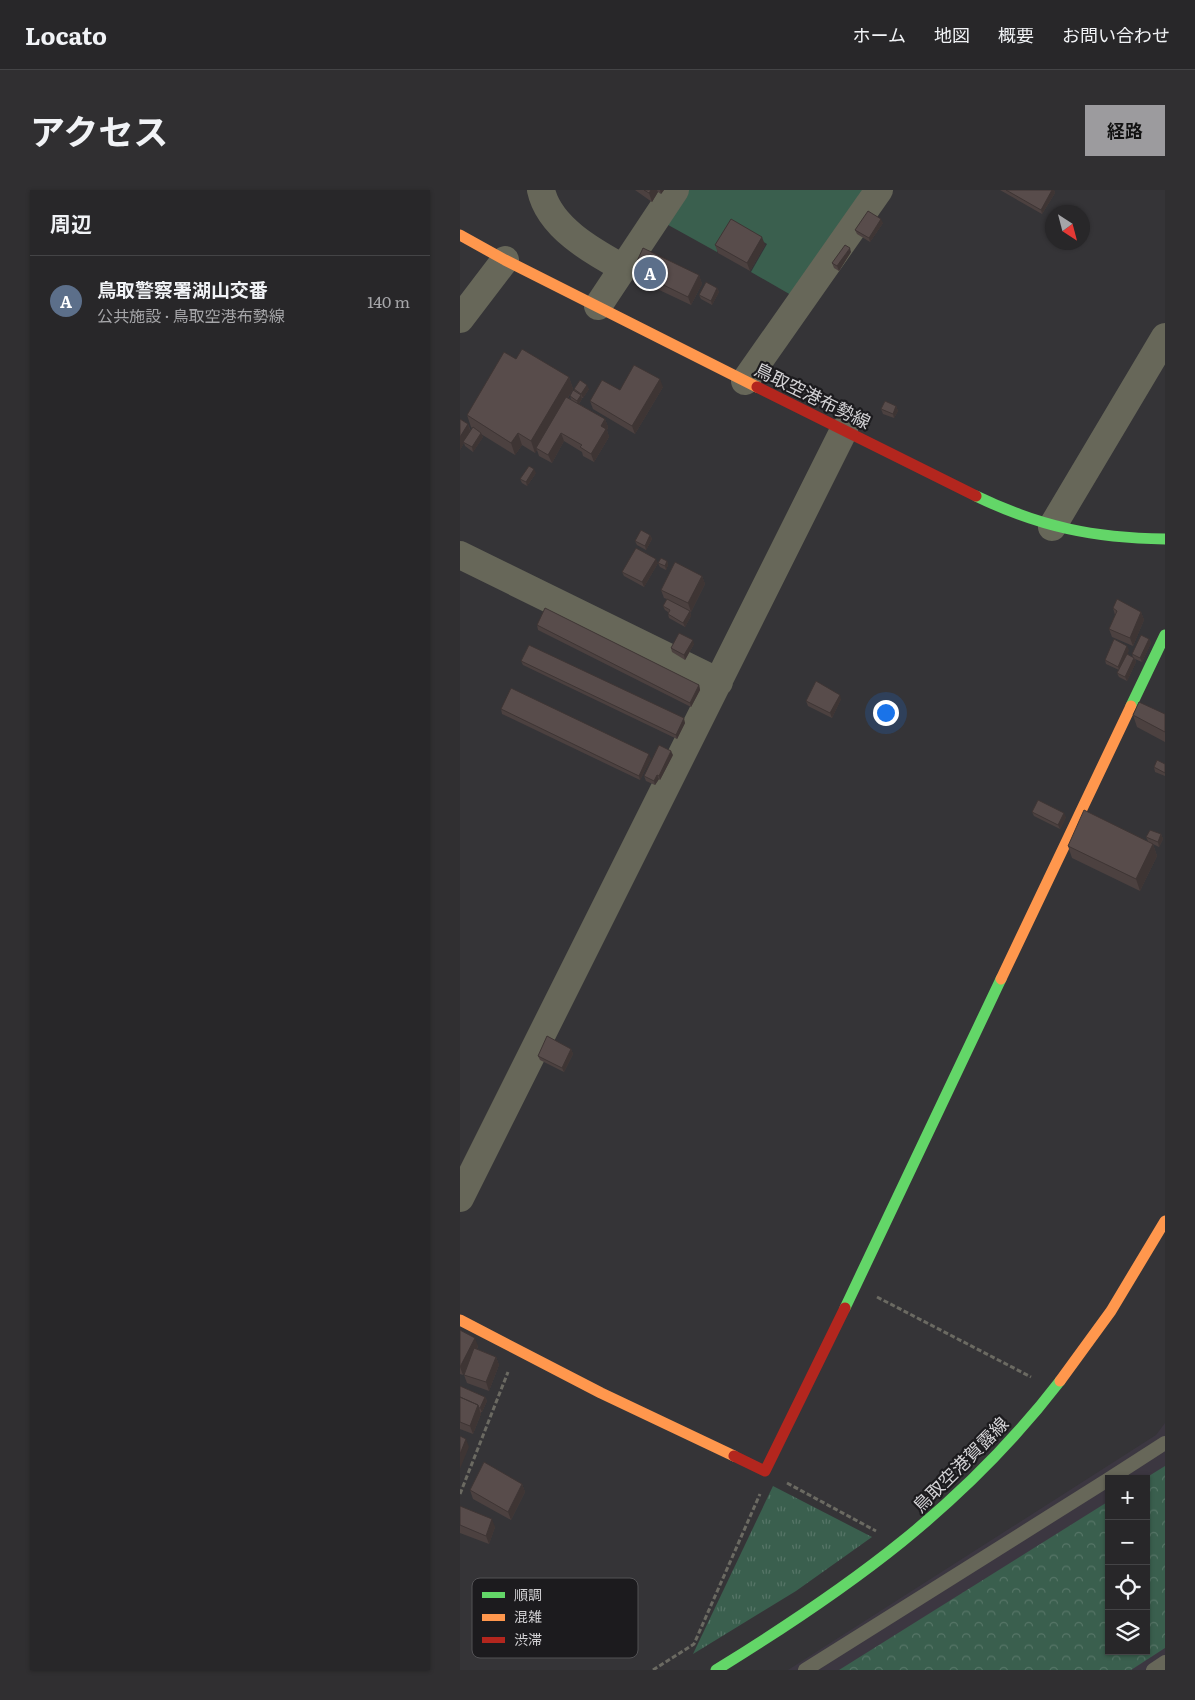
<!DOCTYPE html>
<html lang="ja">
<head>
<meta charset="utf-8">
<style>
	:root { --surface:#282729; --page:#302f31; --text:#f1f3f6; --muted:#a5a5a8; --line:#444446; --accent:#9c9b9e }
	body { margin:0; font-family:Literata,"Noto Sans JP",serif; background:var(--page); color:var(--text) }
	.controls { position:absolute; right:15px; bottom:15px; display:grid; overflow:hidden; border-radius:0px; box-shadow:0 1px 4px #0004 }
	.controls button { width:45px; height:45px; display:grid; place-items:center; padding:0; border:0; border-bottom:1px solid var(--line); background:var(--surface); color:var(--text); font:25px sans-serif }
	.compass { position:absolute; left:585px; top:15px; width:45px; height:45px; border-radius:50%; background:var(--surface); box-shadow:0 1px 4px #0004; rotate:144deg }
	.you { position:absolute; left:425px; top:522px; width:18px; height:18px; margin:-12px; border:4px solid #fff; border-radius:50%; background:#1a73e8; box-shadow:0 0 0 8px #1a73e833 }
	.badge { display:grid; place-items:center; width:32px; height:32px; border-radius:50%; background:var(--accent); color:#fff; font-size:16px; font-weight:700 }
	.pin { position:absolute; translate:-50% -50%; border:2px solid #fff; box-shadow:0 1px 5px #0006 }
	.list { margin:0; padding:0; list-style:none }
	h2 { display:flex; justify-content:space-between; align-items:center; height:65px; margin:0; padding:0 20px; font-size:21px }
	h2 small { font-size:16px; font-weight:400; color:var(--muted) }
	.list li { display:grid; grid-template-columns:32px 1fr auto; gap:15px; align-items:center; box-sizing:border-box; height:90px; padding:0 20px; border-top:1px solid var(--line) }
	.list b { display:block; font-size:19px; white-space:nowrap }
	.list p { margin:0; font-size:16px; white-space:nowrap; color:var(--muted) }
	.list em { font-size:16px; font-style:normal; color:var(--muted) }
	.icon { flex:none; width:28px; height:28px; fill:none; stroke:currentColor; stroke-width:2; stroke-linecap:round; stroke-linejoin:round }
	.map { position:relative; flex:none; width:705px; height:1480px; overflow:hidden; border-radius:0px }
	header { display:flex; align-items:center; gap:30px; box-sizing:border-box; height:70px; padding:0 25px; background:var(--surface); border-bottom:1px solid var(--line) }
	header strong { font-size:24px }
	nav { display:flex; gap:28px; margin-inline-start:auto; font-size:18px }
	.intro { display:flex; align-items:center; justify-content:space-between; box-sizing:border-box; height:120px; padding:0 30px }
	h1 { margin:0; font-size:35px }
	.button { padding:12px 22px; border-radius:0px; background:var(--accent); color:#111; font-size:18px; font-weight:700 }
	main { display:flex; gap:30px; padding:0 30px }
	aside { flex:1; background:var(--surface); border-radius:0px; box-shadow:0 1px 4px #0004 }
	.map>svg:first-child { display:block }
	.built { fill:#3c3741; fill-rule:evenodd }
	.grass { fill:url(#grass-tufts) }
	.forest { fill:url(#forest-crowns) }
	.park { fill:#3a5f4e }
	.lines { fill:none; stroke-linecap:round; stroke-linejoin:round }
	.path { stroke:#6b6a62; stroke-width:3; stroke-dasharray:5 2.5; stroke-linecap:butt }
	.lane { stroke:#676759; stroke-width:14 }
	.street { stroke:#676759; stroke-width:28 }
	.fast { stroke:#63d668; stroke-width:11 }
	.slow { stroke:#ff974d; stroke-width:11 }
	.jam { stroke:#b3261e; stroke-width:11 }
	.wall { fill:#4c4140 }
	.shaded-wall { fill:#3e3534 }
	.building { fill:#584c4b; stroke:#3e3534 }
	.labels { text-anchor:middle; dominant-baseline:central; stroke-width:4.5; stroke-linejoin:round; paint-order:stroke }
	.street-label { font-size:18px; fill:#d3d2d5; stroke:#1c1b1e }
	.key { fill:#1c1b1e; stroke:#535255; stroke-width:1 }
	.key-label { font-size:14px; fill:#d3d2d5 }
</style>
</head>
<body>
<header>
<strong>Locato</strong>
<nav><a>ホーム</a><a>地図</a><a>概要</a><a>お問い合わせ</a></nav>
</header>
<div class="intro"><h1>アクセス</h1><a class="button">経路</a></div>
<main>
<aside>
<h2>周辺<small></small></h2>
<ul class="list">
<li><span class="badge" style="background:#5c6f8a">A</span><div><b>鳥取警察署湖山交番</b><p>公共施設 · 鳥取空港布勢線</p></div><em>140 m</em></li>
</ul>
</aside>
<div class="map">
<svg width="705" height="1480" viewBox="0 0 705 1480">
	<defs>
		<pattern id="grass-tufts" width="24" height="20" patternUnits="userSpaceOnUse" patternTransform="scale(1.25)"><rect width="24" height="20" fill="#3a5f4e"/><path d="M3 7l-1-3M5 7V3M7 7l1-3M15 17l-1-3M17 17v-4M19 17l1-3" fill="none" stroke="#567567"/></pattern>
		<pattern id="forest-crowns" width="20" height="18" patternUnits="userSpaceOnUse" patternTransform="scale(1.25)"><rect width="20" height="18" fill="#3a5f4e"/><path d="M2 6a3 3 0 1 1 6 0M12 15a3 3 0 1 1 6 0" fill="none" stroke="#567567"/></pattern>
	</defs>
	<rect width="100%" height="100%" fill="#353437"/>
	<path class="built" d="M705 1233V1480H328L696 1245ZM649 1289H686V1461H649Z"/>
	<path class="grass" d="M313 1296 412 1347 336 1401 233 1464Z"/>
	<path class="forest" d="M705 1276V1458L671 1480H379L649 1311V1461H686V1289H684Z"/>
	<path class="park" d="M222 0H414L338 109 291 82 307 54 274 34 257 62 201 31Z"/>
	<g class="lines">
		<path class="path" d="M417 1107 571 1187
			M327 1293 416 1341
			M0 1304 48 1182
			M193 1480 234 1454 300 1304"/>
		<path class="lane" d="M649 1289 705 1253
			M345 1480 649 1289
			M693 1480 705 1472"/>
		<path class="street" d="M81 0C89 37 132 61 163 78
			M138 116 215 0
			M0 129 45 70
			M285 191 419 0
			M592 337 705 147
			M0 365 259 492
			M0 1008 384 240"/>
		<path class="fast" d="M516 306C580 337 634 348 705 349
			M671 516 705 445
			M385 1118 541 789
			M256 1480C389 1398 504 1316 600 1191"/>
		<path class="slow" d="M0 45 45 70 297 197
			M541 789 671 516
			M0 1130 141 1203 274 1266
			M600 1191 651 1121 705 1031"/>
		<path class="jam" d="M297 197 516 306
			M274 1266 305 1281 385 1118"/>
	</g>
	<path class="wall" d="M175 0H204L201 4 198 2 192 12Z
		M540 0H594L595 3 582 24Z
		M423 33 410 52 397 44 395 40Z
		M255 55H305L290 81 258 63Z
		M391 62 379 81 374 78 372 73Z
		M173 80 239 85 242 94 231 115 176 89Z
		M257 98 259 102 252 115 241 109 239 105Z
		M56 169 109 187 113 199 108 208 111 209 110 206 114 201V199H129L123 208H122V209L119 214 145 229 148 237 147 240 149 247 134 272 123 266 122 262 104 251 92 273 79 266 77 260 75 263 62 255 55 265 21 244 23 247 13 262 5 256 4 253 0 260V229L8 234 11 241 12 238 11 237 7 225Z
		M203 197 175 244 133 219 130 211 160 200Z
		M436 216 438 221 434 228 423 224 421 219Z
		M76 283 67 296 62 293 60 289Z
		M190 345 192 349 186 360 177 355 175 351Z
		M207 371 208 375 206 380 200 377 198 373Z
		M198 373 184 397 164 386 162 382Z
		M242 386 245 394 231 422 220 416 230 421 231 426 225 437 209 428 208 424V422L205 420 203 416 207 409 204 408 201 400Z
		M653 418 681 422 684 430 673 456 652 447 649 439 655 425Z
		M77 435 239 495 240 500 231 517 78 440Z
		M689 449 691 453 682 472 675 469 676 472 667 491 659 487 657 483 659 480 646 474 645 470 669 460 667 464 673 467 672 464Z
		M234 454 225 470 212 462 211 458Z
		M61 471 225 533 217 549 63 475Z
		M381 509 372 528 348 516 346 511Z
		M41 519 191 569 180 590 42 524Z
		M705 524V552L677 537 673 525Z
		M213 565 200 590 199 589 195 595 186 591 184 586Z
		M705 574V586L695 582 694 577Z
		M572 622 606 627 600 639 574 626Z
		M701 644 703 649 699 657 693 654 697 666 680 701 612 668 608 656 688 651 686 647Z
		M111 859 113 864 104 882 80 870 78 866Z
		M0 1140 18 1156 17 1159 36 1167 39 1175 29 1201 7 1193 4 1185 5 1181 3 1185 0 1184Z
		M0 1196 25 1207 27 1211 22 1222H21V1224L13 1244 0 1239Z
		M62 1294 65 1302 51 1330 13 1309 10 1300Z
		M0 1316 35 1337 29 1354 0 1343Z"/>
	<path class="shaded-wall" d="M191 0H197L198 2 192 12 189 3Z
		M200 0H204L201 4Z
		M592 0H594L595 3 582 24 581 20Z
		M421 29 423 33 410 52 409 48Z
		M302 47 305 55 290 81 287 73Z
		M390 58 391 62 379 81 377 76Z
		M239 85 242 94 231 115 228 107Z
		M257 98 259 102 252 115 251 111Z
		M109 187 113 199 78 258H76L77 260 75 263 71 251Z
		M200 189 203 197 175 244 172 236Z
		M127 195 129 199 123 208 121 204Z
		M121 205 122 209 118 215 117 211Z
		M436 216 438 221 434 228 433 224Z
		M145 229 148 237 147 240 149 247 134 272 131 264 141 236Z
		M8 234 11 243 3 252 4 253 0 260V247Z
		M21 243 23 247 13 262 12 257Z
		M58 243 62 255 55 265 51 253Z
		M101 243 104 251 92 273 88 265Z
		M74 279 76 283 67 296 66 292Z
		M190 345 192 349 186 360 185 356Z
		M196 369 198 373 184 397 182 392Z
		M207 371 208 375 206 380 205 376Z
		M242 386 245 394 231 422 228 413Z
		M230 421 231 426 225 437 223 433Z
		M681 422 684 430 673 456 670 448Z
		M689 449 691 453 682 472 680 468Z
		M233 450 234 454 225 470 224 465Z
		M667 456 669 460 660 481 658 477Z
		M674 468 676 472 667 491 665 487Z
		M239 495 240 500 231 517 230 513Z
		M380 505 381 509 372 528 370 523Z
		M224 528 225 533 217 549 216 545Z
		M211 561 213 565 200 590 199 586Z
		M189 564 191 569 180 590 179 586Z
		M197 585 199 589 195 595 194 591Z
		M604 623 606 627 600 639 598 635Z
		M701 644 703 649 699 657 698 652Z
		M693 654 697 666 680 701 676 689Z
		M111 859 113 864 104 882 102 878Z
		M15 1148 18 1156 3 1185 0 1177Z
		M36 1167 39 1175 29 1201 26 1192Z
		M25 1207 27 1211 22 1222 20 1218Z
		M18 1215 21 1224 13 1244 10 1236Z
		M6 1249 9 1257 0 1279V1264Z
		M62 1294 65 1302 51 1330 48 1322Z
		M32 1329 35 1337 29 1354 26 1346Z"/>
	<path class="building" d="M184 0H191L189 3Z
		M546 0H592L581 20Z
		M408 21 421 29 409 48 395 40Z
		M271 29 302 47 287 73 255 55Z
		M385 55 390 58 377 76 372 73Z
		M183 58 239 85 228 107 173 80Z
		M246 92 257 98 251 111 239 105Z
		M62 159 109 187 71 251 58 243 51 253 7 225 44 162 56 169Z
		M174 175 200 189 172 236 130 211 142 190 160 200Z
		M120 190 127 195 121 204 114 199Z
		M113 200 121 205 117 211 110 206Z
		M106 207 145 229 141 236 146 239 131 264 120 257 122 255 101 243 88 265 76 258Z
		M425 211 436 216 433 224 421 219Z
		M0 229 8 234 0 247Z
		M13 237 21 243 12 257 3 252Z
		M69 276 74 279 66 292 60 289Z
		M181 340 190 345 185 356 175 351Z
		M176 358 196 369 182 392 162 382Z
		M201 368 207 371 205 376 198 373Z
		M215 372 242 386 228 413 201 400Z
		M207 409 230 421 223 433 208 424 210 420 203 416Z
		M657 409 681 422 670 448 649 439 657 421 653 418Z
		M85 418 239 495 230 513 77 435Z
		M219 443 233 450 224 465 211 458Z
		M681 445 689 449 680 468 672 464Z
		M654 449 667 456 658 477 645 470Z
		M69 455 224 528 216 545 61 471Z
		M667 464 674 468 665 487 657 483Z
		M356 491 380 505 370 523 346 511Z
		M51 498 189 564 179 586 41 519Z
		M679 512 705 524V542L673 525Z
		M199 555 211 561 199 586 197 585 194 591 184 586Z
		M697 570 705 574V583L694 577Z
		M578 610 604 623 598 635 572 622Z
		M624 620 693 654 676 689 608 656Z
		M690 640 701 644 698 652 686 647Z
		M87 846 111 859 102 878 78 866Z
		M0 1140 15 1148 0 1177Z
		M14 1158 36 1167 26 1192 4 1185Z
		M0 1196 25 1207 20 1218H19L18 1215 0 1207Z
		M0 1207 18 1215 10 1236 0 1232Z
		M0 1246 6 1249 0 1264Z
		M24 1272 62 1294 48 1322 10 1300Z
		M0 1316 32 1329 26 1346 0 1335Z"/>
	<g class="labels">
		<g class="street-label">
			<text transform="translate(353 205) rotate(26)">鳥取空港布勢線</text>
			<text transform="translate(500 1274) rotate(-45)">鳥取空港賀露線</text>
		</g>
	</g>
	<rect x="12" y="1388" width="166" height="80" rx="8" class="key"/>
	<rect x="22" y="1402" width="23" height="6" fill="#63d668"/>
	<rect x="22" y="1424" width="23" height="7" fill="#ff974d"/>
	<rect x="22" y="1447" width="23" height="6" fill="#b3261e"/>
	<g class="key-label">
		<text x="54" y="1410">順調</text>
		<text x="54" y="1432">混雑</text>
		<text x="54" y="1455">渋滞</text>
	</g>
</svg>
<div class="controls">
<button>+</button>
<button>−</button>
<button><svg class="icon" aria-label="locate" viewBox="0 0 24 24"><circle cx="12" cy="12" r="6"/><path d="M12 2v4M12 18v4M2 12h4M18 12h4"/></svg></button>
<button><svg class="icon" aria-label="layers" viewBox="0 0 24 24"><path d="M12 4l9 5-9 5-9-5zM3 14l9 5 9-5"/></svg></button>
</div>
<svg class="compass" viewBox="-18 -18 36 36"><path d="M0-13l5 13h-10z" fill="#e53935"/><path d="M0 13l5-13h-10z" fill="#a5a5a8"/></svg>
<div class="you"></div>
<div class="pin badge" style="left:190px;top:83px;background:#5c6f8a">A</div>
</div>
</main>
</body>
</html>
